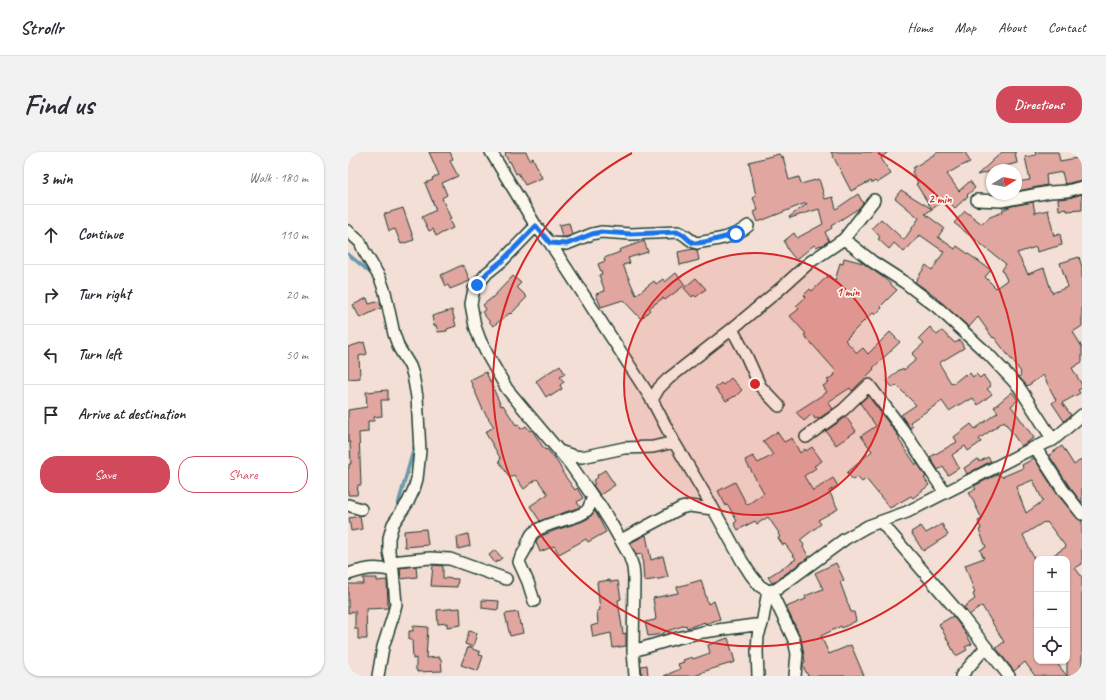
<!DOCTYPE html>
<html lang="en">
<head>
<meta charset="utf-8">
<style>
	:root { --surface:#fff; --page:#f2f2f3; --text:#2b2b33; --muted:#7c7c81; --line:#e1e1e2; --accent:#d1495b }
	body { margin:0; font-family:Caveat,sans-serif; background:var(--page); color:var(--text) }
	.controls { position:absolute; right:12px; bottom:12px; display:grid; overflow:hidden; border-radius:8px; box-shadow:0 1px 3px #0004 }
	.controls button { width:36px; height:36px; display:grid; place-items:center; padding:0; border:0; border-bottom:1px solid var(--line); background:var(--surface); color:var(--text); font:20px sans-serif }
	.compass { position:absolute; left:638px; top:12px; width:36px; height:36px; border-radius:50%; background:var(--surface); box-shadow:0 1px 3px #0004; rotate:80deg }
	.stop { position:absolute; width:12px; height:12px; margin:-9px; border:3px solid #1a73e8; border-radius:50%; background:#fff }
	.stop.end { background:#1a73e8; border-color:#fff; box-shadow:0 1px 4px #0008 }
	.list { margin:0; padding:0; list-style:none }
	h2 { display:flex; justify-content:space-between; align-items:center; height:52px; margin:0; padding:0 16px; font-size:17px }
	h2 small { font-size:13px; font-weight:400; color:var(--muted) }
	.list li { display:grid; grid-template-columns:26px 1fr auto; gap:12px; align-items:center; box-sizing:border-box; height:60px; padding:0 16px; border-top:1px solid var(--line) }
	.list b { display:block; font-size:15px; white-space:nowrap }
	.list em { font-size:13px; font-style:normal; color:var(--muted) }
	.actions { display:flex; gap:8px; padding:12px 16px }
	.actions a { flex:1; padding:9px 0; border:1px solid var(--accent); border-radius:16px; text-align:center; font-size:14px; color:var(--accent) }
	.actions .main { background:var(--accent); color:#fff }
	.icon { flex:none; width:22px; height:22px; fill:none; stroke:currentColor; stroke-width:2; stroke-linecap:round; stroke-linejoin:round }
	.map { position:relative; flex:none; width:734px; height:524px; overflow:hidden; border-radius:16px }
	header { display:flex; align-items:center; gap:24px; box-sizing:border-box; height:56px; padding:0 20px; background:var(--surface); border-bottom:1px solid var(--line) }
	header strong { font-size:19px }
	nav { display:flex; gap:22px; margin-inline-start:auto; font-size:14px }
	.intro { display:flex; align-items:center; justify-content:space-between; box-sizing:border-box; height:96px; padding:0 24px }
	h1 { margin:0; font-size:28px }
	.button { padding:10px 18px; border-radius:16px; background:var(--accent); color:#fff; font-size:14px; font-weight:700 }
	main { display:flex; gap:24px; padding:0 24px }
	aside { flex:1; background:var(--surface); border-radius:16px; box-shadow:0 1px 3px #0004 }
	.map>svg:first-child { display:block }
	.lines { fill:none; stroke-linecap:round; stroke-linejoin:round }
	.stream { stroke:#689aaa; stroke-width:3.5 }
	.building { fill:#e1a69f; stroke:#1f3d34; fill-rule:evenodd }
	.street-casing { stroke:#1f3d34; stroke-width:14 }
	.street { stroke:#fbf7ec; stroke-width:11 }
	.route { stroke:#1a73e8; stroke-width:5 }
	.ring { fill:none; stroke:#d62828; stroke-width:2 }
	.centre { fill:#d62828; stroke:#fbf7ec; stroke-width:2 }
	.ring-label { font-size:12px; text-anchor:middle; font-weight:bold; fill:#d62828; stroke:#fbf7ec; stroke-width:3.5; stroke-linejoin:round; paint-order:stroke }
</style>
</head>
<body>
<header>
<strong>Strollr</strong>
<nav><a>Home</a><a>Map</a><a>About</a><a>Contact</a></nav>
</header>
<div class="intro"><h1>Find us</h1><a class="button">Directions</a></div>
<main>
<aside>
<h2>3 min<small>Walk · 180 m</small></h2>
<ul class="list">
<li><svg class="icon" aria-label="ahead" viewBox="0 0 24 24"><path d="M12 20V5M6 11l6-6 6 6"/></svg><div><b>Continue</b></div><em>110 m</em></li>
<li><svg class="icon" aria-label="right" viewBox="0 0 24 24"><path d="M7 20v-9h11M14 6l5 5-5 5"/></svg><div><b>Turn right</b></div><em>20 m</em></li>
<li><svg class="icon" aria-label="left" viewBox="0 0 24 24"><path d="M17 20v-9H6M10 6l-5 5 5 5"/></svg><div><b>Turn left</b></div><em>50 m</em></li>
<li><svg class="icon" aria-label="arrive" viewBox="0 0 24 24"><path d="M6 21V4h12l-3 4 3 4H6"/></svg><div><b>Arrive at destination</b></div></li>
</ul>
<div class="actions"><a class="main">Save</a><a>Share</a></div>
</aside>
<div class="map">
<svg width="734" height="524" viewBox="0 0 734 524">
	<rect width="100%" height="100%" fill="#f3dfd5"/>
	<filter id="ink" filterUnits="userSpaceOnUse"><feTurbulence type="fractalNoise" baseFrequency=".025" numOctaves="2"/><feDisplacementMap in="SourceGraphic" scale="8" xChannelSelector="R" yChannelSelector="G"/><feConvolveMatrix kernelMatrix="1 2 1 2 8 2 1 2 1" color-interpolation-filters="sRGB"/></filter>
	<g filter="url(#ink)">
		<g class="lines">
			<path class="stream" d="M0 102 25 123
				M48 360 67 292"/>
		</g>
		<path class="building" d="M81 0H102L105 7 102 9 110 24 94 31 99 43 94 46 103 67 101 68 105 76 88 84 85 77 81 79 74 65 88 58 77 31 85 28 84 26 91 23Z
			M157 0H178L182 8 185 6 194 26 177 33 170 21 168 22 162 9 161 10 157 3 158 2Z
			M483 0H540L533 6 543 22 529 31 527 29 524 31 523 29 503 39Z
			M590 0H617L622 10 611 15 599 22 611 39 622 29 627 36 619 43 620 44 607 56 598 47 584 57 568 32 570 31 564 20 566 17 565 16Z
			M654 0H667L669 11 650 16V17L644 18V19L629 23Z
			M687 0H710L712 9 734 5V28L717 32 714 20 698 23 699 33 670 39 668 30 682 28 677 5 688 3Z
			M431 2 434 6 435 5 441 28 451 25 453 32 471 27 477 47 485 45 488 57 510 42 515 51 511 56 483 74 484 76 477 80 481 89 473 94V93L468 95 466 93 448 108 440 98 436 89 446 81 449 86 475 72 471 57 442 66 441 65 459 52 458 51 410 70 406 60 410 58 405 46 408 44 401 10Z
			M553 38 584 57 577 62 596 76 590 85 607 97 609 94 643 118 637 125 648 136 659 128 654 118 658 112 606 71 617 59 634 72 642 65 655 60 654 58 664 54 685 50 687 61 700 58 706 84 712 82 714 93 689 100 688 95 669 101 680 122 696 116 704 141 720 135 712 111 731 105 734 115V174L725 180 734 195V210L724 216 734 233V236L730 238 732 241 714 251 723 263 716 269 704 251 708 248 695 223 681 233V232L679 234 671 225 673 223 672 221 673 220 646 185 645 186 630 165 621 175 589 147 590 146 567 130 578 113 584 118 596 100 572 83 556 100 546 91 541 97 530 87 532 85 524 76 533 67 556 88 571 66 547 46Z
			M734 42V58L719 59V57L711 58 710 47 721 46Z
			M55 56 66 88 53 92 47 77 41 79 36 62Z
			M221 71 224 83 218 85H214L211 73Z
			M296 89 300 100 280 106 282 111 275 113 288 143 306 129 308 132 315 127 317 130 328 121 337 133 317 148 315 146 301 156 302 158 293 167 275 148 253 155 248 142 257 139 251 123 254 122 250 112 257 109 256 106 272 100 271 98Z
			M345 97 349 98 351 108 332 113 330 100Z
			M496 106 515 111 536 126 549 138 533 154 534 156 527 163 525 161 519 166 497 188 509 201 515 196 520 202 542 180 552 190 525 216 526 217 504 239 502 236 480 250 485 257 470 267 469 266 467 267 464 262 456 269 448 260 479 240 475 234 481 230 479 228 487 223 486 221 488 219 456 183 458 182 442 164 451 157 448 154 458 145 456 143 462 137 464 139 481 123 487 129 492 111 495 112Z
			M114 113V115L116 114 122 129 102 137 100 133 98 134 93 123Z
			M165 124 173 131 169 135 179 145 163 162 162 161 145 174 134 160 138 157 135 153 145 145Z
			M348 126 358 137 348 145 346 143 344 145 336 136Z
			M19 146 21 152 32 149 33 156 12 166 5 153Z
			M104 158 108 174 99 177V179L90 180 88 173 86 174 84 164Z
			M582 175 589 183 594 179 607 191 612 188 616 196 591 211 603 231 604 230 605 232 617 222 618 224 622 221 625 225 628 222 632 226 635 223 643 234 639 237 644 242 630 253 625 246 620 249 619 248 601 259 594 249 562 270 565 274 562 276 553 263 568 253 548 233 545 236 539 229 552 217 553 218 555 216 556 218 569 207 564 202 576 191 571 186Z
			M16 190 19 202 11 204 12 226 0 227V195Z
			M212 213 217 222 212 225 216 230 212 233 214 237 203 244 202 242 198 245 188 229Z
			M138 220 153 254 155 253 168 273 170 272 173 277 178 274 182 279 184 278 197 298 199 297 210 311 215 320H214L227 338 229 336 235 346 229 350 232 355 192 369 182 354 200 342 189 327 176 337 166 323 162 326 151 309 153 307 137 280 146 275 135 258 122 228Z
			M383 226 394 238 387 245V244L378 249 367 236 373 231 375 233Z
			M40 238V248H33L34 264 26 265V269H20V280L11 281 13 333H10L9 343H0V316H1V312H3L2 290H0V258L19 255 18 240Z
			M664 240 670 248 663 254 686 286 673 294 656 269 631 287 633 290 620 299 617 294 604 303 611 316 600 323 595 315 590 318 582 305 609 290 606 285 623 272 627 277 650 260 646 255Z
			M520 244 552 286 551 288 568 313 570 312 578 325 576 326 581 333 565 346 563 344 542 356 518 327 514 330 509 325 505 328 499 321 524 299 513 284 528 274 512 251Z
			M498 265 508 279 488 293 478 279Z
			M429 280 436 290 444 286 452 301 457 297 458 299 464 295 474 309 466 314 468 316 456 324 465 339 485 326 490 334 481 339 490 357 470 368 473 372 452 388 456 393 455 395 461 405 426 430 424 431 420 425 448 407 437 392 435 393 430 386 432 385 430 382 431 381 420 365 409 372 407 369 390 378 386 371 389 369 380 353 378 354 370 339 387 330 399 353 416 341 397 308 405 304 410 311 425 303 415 289Z
			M714 294 726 313 734 307V351L721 334 701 303Z
			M640 305 643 309 619 322 616 316 630 307 631 310Z
			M686 306 709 342 729 366 734 369V412L727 416 734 425V524H719V407H699L718 395 699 370 697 371 696 370 675 383 689 413V509H707L719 524H687L677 510 666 519 648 496 656 490 634 454 621 463 616 455 627 447 625 442 627 441 617 413 636 406 632 398 638 395 631 378 633 377 630 369 634 367 621 340 628 337 626 334 638 328 651 322 654 325 675 316 674 313 683 308V307ZM685 328 695 349 678 361 668 335Z
			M257 318 267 333 252 343 245 333 247 332 245 329 250 325 249 323Z
			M247 359 258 380 240 390 238 387 211 402 206 394 192 400 188 390 189 387 193 384 208 378 233 370 241 366Z
			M12 364 14 377 3 379 1 366Z
			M594 372 600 383 575 399 563 380 573 374 578 381Z
			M78 377 80 393 57 395 56 379Z
			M120 382 122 394 110 397 109 385Z
			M298 383 303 408 315 404 320 425 311 427 296 429 294 402 288 403 282 391Z
			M147 398 154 406 147 411 141 403Z
			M488 411 496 428 492 430 503 460H506L508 469 494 476 493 474 473 484 481 502 503 493 516 524H460L455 514V511L457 510 453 486 438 455 458 447 457 444 475 437 467 421Z
			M85 413 95 414V426L110 427 109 435 83 434Z
			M68 414 69 425 53 427 52 416Z
			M15 426H29V429L39 428 40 454V456L18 457 19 487H10V477H7V459L0 461V432H16Z
			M262 428V430L270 429 273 447 270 448 275 482 278 481V494L265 496 263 481 245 485 243 474 250 472 249 459 252 458 249 430Z
			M353 428 360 452 366 449 372 467 357 472V470L339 476 338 473 316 480V482L300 484 297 470 307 468V467H308L305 446 330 441 329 435Z
			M134 448 151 449 150 458 134 456Z
			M112 456 113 473 99 475V471L90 472 89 458Z
			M170 460 172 473 173 472 175 481 162 484 157 462Z
			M605 464 616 479 624 492 617 495 619 498 608 504 591 472Z
			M65 474 80 475 78 506 91 505V507H93L94 519 69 520V518H68V506L65 507 64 488H61V479H65Z
			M121 479 129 481 125 495 117 492Z
			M380 486 387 510 354 520V521L347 524H316L332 517 330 512 336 510 335 508 344 505 345 507 362 501 360 493Z
			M120 495 132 500 131 503 135 504 130 519 113 513Z
			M299 513 300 524H294L293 514Z"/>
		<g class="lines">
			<defs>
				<path id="street" d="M143 0 188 74 202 91 304 248 326 290 361 349 394 409 403 423 412 434 420 439 429 437 497 387 520 374 559 360 687 295 705 288 734 263
					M629 48 653 49 702 40 719 39 734 35
					M188 74 155 108 139 121 126 137 123 152 127 174 132 188 140 204 159 237 222 312 245 345 251 352 264 373 281 403 285 415 286 425 285 499 287 524
					M0 79 12 90 16 99 32 126 37 140 46 182 51 196 62 214 65 223 69 245 72 299 69 327 66 337 60 350 45 372 41 386V400L45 419 48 452 45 464 35 495 30 524
					M496 87 525 110 556 130 590 156 641 203 671 235 705 288
					M202 91 219 92 244 82 253 80 283 82 330 80C338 82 341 89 349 91 366 88 386 86 400 74
					M384 177 398 203 412 234 431 254
					M304 248 311 236 320 227 384 177 432 137 462 110 496 87 526 48
					M458 285 495 258 521 233 558 282 597 341
					M687 295 715 338 734 362
					M211 299 226 304 234 305 276 296 305 295 326 290
					M0 353 13 357
					M533 370 612 462 661 524
					M273 388 333 356 341 354 365 357
					M43 410 82 406 102 407 158 427
					M0 422C17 417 27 414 45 419
					M425 439 426 446 446 488 449 502 447 524
					M186 449 180 430 171 410C172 405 176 401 178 396 180 391 181 386 184 382 196 369 234 367 240 357 242 354 243 349 245 345
					M285 499 325 487 355 480 414 472
					M410 524 409 499 410 484 414 472 420 439
					M613 524 638 495"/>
			</defs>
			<use href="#street" class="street-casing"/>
			<use href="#street" class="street"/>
		</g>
	</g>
	<g class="lines" filter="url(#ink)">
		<path class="route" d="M129 133 139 121 155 108 188 74 202 91 219 92 244 82 253 80 283 82 330 80C337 82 340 89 346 91 353 92 381 84 388 82"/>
	</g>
	<circle cx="407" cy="232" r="131" fill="#d62828" fill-opacity=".12"/>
	<g class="ring">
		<circle cx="407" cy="232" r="131"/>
		<path d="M530 1A262 262 0 1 1 284 1"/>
	</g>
	<circle cx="407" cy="232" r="6" class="centre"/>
	<g class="ring-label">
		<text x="592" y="51">2 min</text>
		<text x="500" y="144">1 min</text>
	</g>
</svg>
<div class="controls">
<button>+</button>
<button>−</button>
<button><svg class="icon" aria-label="locate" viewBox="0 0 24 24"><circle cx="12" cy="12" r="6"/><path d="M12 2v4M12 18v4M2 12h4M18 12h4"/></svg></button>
</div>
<svg class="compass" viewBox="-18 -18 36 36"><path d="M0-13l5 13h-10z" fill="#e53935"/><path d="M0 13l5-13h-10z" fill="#7c7c81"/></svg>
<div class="stop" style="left:388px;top:82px"></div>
<div class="stop end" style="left:129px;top:133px"></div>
</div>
</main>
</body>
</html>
